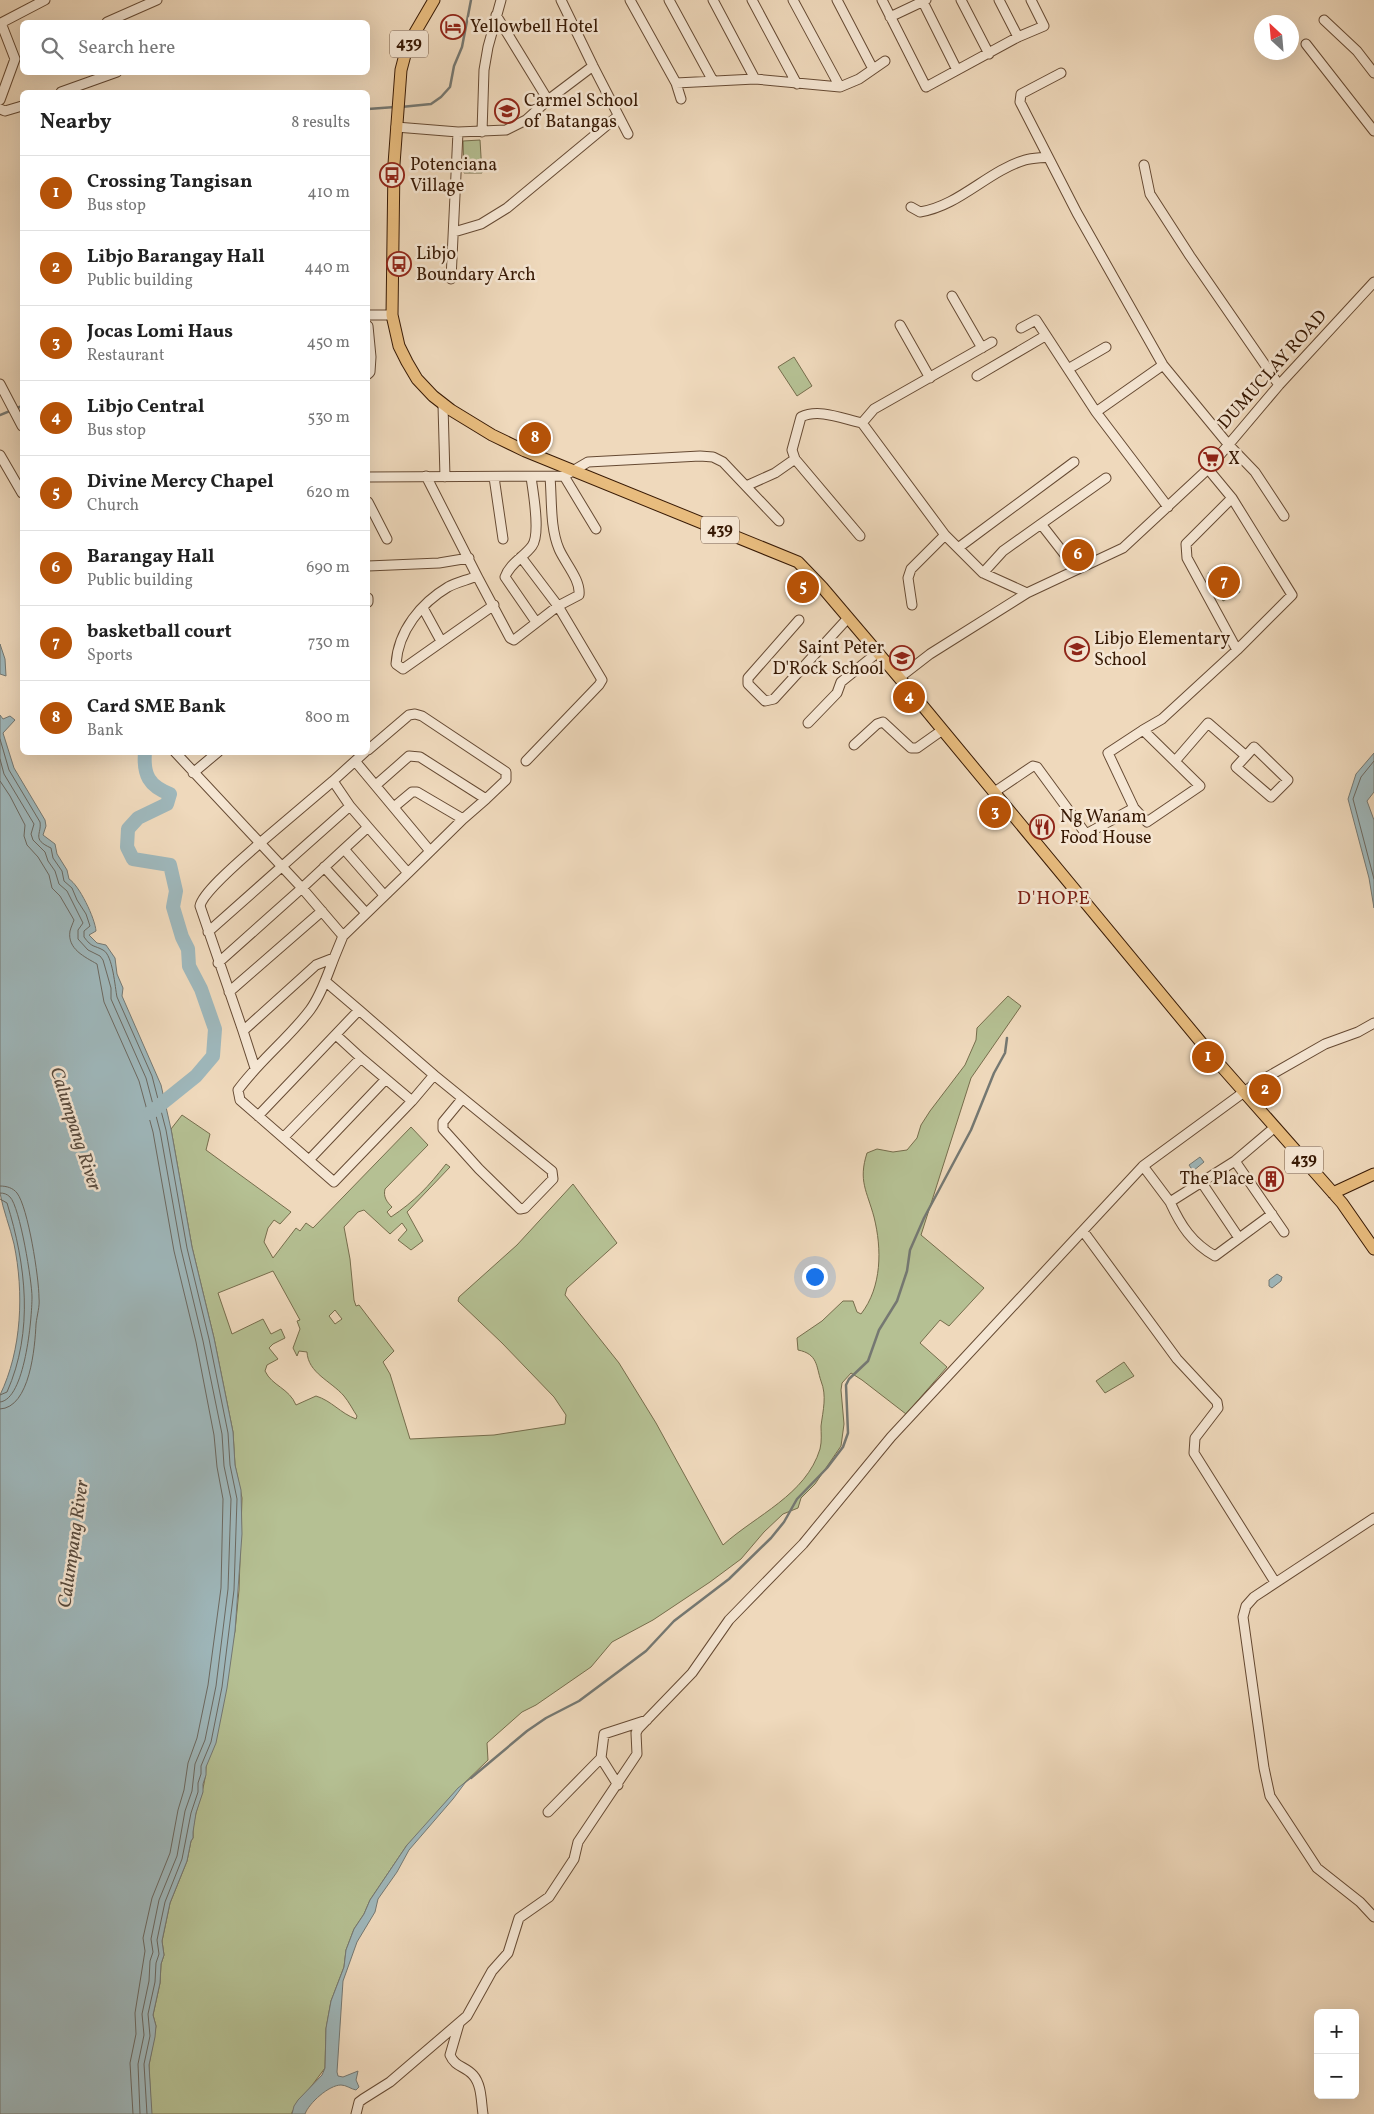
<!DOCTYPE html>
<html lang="en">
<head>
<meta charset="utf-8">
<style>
	:root { --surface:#fff; --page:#f2f2f2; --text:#222; --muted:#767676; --line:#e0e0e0; --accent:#b45309 }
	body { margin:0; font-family:Vollkorn,serif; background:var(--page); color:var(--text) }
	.controls { position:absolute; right:15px; bottom:15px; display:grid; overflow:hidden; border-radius:8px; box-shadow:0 5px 20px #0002 }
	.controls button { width:45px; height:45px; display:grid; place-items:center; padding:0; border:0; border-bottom:1px solid var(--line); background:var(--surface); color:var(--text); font:25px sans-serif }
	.compass { position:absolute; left:1254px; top:15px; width:45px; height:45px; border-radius:50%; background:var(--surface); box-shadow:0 5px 20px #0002; rotate:334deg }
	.you { position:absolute; left:814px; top:1276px; width:18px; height:18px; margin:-12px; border:4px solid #fff; border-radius:50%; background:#1a73e8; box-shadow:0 0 0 8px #1a73e833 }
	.badge { display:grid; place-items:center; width:32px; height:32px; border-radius:50%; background:var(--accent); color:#fff; font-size:16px; font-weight:700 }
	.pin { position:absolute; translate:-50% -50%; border:2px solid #fff; box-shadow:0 1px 5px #0006 }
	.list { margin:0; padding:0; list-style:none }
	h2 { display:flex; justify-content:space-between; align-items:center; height:65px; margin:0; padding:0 20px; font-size:21px }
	h2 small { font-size:16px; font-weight:400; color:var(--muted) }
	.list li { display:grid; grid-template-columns:32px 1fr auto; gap:15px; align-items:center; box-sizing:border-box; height:75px; padding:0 20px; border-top:1px solid var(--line) }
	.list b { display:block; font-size:19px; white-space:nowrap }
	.list p { margin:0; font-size:16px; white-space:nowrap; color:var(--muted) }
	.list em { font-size:16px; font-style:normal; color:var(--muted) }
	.icon { flex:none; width:28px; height:28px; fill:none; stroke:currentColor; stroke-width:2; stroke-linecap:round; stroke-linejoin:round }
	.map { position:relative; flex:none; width:1374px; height:2114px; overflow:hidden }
	.search { position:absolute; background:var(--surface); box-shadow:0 5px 20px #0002; left:20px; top:20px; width:350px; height:55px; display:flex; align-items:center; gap:12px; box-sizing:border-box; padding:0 18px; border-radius:8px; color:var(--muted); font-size:19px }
	.panel { position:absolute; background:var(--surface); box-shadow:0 5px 20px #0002; left:20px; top:90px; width:350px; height:665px; border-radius:8px }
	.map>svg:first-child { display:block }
	.green { fill:#b5c093; stroke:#766d4c; fill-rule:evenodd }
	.water { fill:#9eb7bb; stroke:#757872 }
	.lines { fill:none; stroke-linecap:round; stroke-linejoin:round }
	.shore { stroke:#6b6860; stroke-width:1 }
	.stream { stroke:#757872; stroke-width:2.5 }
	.river { stroke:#9eb7bb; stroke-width:14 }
	.minor-casing { stroke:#664a33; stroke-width:11 }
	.major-casing { stroke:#381a05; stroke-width:13 }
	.minor { stroke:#f5e6d3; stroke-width:9 }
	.major { stroke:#e8bc7e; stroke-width:11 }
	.labels { text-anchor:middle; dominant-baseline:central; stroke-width:5; stroke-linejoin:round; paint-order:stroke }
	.shield { fill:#f5e6d3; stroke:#715743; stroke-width:1 }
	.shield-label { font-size:16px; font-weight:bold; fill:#381a05 }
	.poi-label { font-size:18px; fill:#381a05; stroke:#f5e6d3; text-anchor:start }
	.street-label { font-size:18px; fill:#381a05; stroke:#f5e6d3 }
	.neighbourhood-label { font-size:19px; letter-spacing:1px; fill:#7a1f14; stroke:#f5e6d3 }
	.water-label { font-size:19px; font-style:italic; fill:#57493c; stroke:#f5e6d3 }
</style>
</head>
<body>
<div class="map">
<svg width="1374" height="2114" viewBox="0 0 1374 2114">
	<rect width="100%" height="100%" fill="#efd9bc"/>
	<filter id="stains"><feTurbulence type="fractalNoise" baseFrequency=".004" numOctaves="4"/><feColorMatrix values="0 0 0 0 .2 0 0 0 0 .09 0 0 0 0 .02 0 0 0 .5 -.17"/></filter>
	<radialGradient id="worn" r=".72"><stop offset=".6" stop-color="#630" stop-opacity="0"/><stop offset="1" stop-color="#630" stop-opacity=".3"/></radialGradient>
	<path class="green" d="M480 140 482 173H464L463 141Z
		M794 357 812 386 797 396 778 367Z
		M1225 564 1240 592 1223 601 1208 573Z
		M1008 996 1021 1006 971 1078 921 1235 984 1288 949 1326 940 1320 920 1343 947 1367 906 1414 862 1380 851 1373 842 1383 841 1390 844 1424 841 1446 815 1484 801 1498 798 1508 783 1514 764 1532 741 1559 710 1582 653 1620 612 1642 591 1667 536 1705 522 1712 487 1743 488 1760 454 1793 427 1825 407 1845 370 1900 364 1914 354 1929 346 1950 344 1967 331 2001 326 2029 325 2068 292 2112V2114H151L149 2065 156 2026 153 2015 160 1983 161 1964 164 1955 162 1941 170 1903 187 1861 191 1841 193 1838C191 1815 206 1791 206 1767L235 1631 239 1590 242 1498 235 1465 233 1432 214 1338 192 1247 171 1129 182 1115 210 1134 206 1150 291 1212 280 1224 274 1220 268 1228 264 1242 273 1258 296 1228 300 1231 306 1223 313 1228 411 1127 428 1145 385 1189C383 1197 387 1202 392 1207L387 1212 391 1217C415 1201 428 1187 446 1164L450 1167 407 1212 423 1241 411 1250 398 1240 407 1230 402 1223 390 1234 364 1210 358 1212 344 1227 350 1259 354 1300 356 1306 359 1305 394 1351 383 1362 390 1374 410 1439 494 1435 565 1424 566 1415 554 1397 502 1343 458 1301 459 1297 517 1245 573 1184 617 1243 567 1288 565 1295 619 1363 656 1423 723 1545C756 1515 806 1495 820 1449 822 1441 821 1433 821 1426 823 1410 827 1396 821 1381 816 1366 818 1354 798 1350L797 1338 822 1321 843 1301H853L857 1312 861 1314C882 1287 882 1249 874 1217 867 1191 858 1181 867 1153L877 1149 893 1152 907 1150 917 1138 921 1125 930 1111 965 1065 976 1040 977 1028ZM273 1271 300 1320 297 1321 300 1329 293 1348 297 1356 299 1351 307 1352C308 1373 331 1381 344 1396 349 1402 353 1410 357 1416L356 1419C340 1413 332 1401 316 1396L296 1405C289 1388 272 1386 265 1371L267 1365 278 1359 269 1348 273 1344 285 1338 281 1329 271 1334 263 1319 232 1334 218 1293ZM335 1310 342 1319 335 1324 329 1316Z
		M1124 1362 1134 1376 1105 1393 1096 1381Z"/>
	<path class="water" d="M0 644 5 659 6 676 0 674Z
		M0 715 3 719 10 716 15 720 3 733 14 768 45 820 46 826 43 835 55 844 57 854 67 870 69 879C79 885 95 918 96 931L89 935 97 943 106 945 115 958 117 974 123 988 122 996 161 1085 171 1129 192 1247 214 1338 233 1432 235 1465 241 1490 242 1534 235 1631 227 1688 216 1743 206 1767V1775L203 1784V1792L196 1813 193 1832V1838L191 1841 187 1861 170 1903 162 1941 164 1955 161 1964 160 1983 153 2015 156 2026 155 2037 149 2065 152 2114H0V1395C22 1350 24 1292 14 1244 10 1227 3 1210 0 1193Z
		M1374 753V792L1367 801 1374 820V908L1369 878 1348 799 1356 774Z
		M1200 1157 1204 1162 1193 1171 1189 1165Z
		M1277 1274 1282 1277 1281 1281 1272 1288 1269 1286V1280Z
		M483 1768 465 1783 453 1799 409 1850 397 1872 378 1899 375 1912 357 1942 343 1981 337 2072 338 2076 343 2077 358 2071 356 2080 359 2087 356 2090C351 2089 346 2085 341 2085 329 2085 309 2103 305 2114H292L294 2106 298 2100 322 2075 325 2068 326 2028 331 2001 344 1967 346 1950 354 1929 364 1914 370 1900 407 1845 458 1788Z"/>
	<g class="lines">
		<path class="shore" d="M0 739 9 770 40 822C42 834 31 839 51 848L53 858 62 871 64 881 72 888 77 900 86 914 90 926 84 931V937C92 948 94 945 103 950 113 955 115 988 117 997L152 1076 166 1130 187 1248 209 1339 228 1433 230 1465 237 1499 234 1590 222 1687 211 1742 201 1766V1774L198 1783V1792L191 1813 182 1859 165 1902 157 1940 159 1954 156 1963 155 1982 148 2014 150 2036 144 2064 147 2114
			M0 759 4 774 34 824 31 834 33 840 45 852 48 861 55 871 59 884 67 891 83 923 78 930V939L88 950 100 956 103 960 111 988V999L146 1078 160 1131 181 1249 203 1341 222 1434 224 1466 231 1499 228 1589 216 1686 205 1740 195 1764 192 1791 185 1811 177 1856 159 1900 151 1939 153 1952 150 1961 149 1981 142 2014 144 2035 138 2064 140 2114
			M1374 761 1361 777 1353 799 1374 879
			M0 781 10 796 25 825 24 836 27 845 38 857 49 875 52 888 60 896 74 920C73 923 71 927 70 931 67 949 85 957 97 964L104 1002 139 1081 153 1132 174 1251 196 1342 214 1435 217 1467 223 1499 221 1588 208 1685 197 1738 188 1763 184 1790 178 1810 170 1853 152 1898 143 1938 145 1951 135 2013 136 2034 130 2063 133 2114
			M0 1186C7 1186 13 1188 17 1193 28 1207 39 1278 39 1298 40 1306 37 1315 36 1324 35 1347 30 1408 0 1409
			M0 1193C4 1193 7 1194 10 1197 20 1207 32 1282 32 1297 32 1318 25 1400 0 1402
			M0 1199 7 1203C26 1265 34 1331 7 1392L0 1395"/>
		<path class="stream" d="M401 107 431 104 441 97 450 87 454 66 462 47 471 0
			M368 109 395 107
			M0 415 22 406
			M471 1778 527 1731 546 1718 579 1701 646 1651 674 1621 729 1579 771 1538 784 1522 797 1499 827 1468 843 1447 848 1433 846 1385 849 1379 868 1361 879 1330 897 1301 907 1271 910 1250 924 1218 971 1130 994 1073 1005 1053 1007 1038"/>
		<path class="river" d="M145 752C143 775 149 786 170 794L167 804 138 818 128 829 127 847 133 859 170 865 176 891 173 907 182 937 188 949 189 966 201 989 215 1029 213 1056 196 1076 150 1113"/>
		<defs>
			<path id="minor" d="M561 0 593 66 628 134
				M630 0 676 83 681 99
				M669 0 713 81
				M713 0 755 79
				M752 0 797 84
				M793 0 840 87
				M837 0 873 69
				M882 0 926 87 1018 37 1044 26 1031 0
				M922 0 957 70
				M961 0 989 54
				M999 0 1018 37
				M496 15 548 100
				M890 17 926 0
				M1324 20 1357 51 1374 73
				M107 22 157 0
				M1306 44 1374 131
				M1061 73 1021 94 1020 102 1077 213 1163 365 1228 444 1255 472 1284 516
				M676 83 755 79 840 87 859 79 885 61
				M61 92 117 72
				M0 100 15 59 1 23 45 0
				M0 109 5 111 22 106
				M396 127 458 132 506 130 526 120 548 100 593 66
				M482 132 484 70 488 47 501 0
				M1144 165 1150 194 1190 256 1279 385
				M911 207 920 212C959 206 988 171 1025 160 1032 158 1041 158 1048 157
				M454 232 481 224 507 208 618 116
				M451 279 458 132
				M952 296 982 348
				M368 315H392
				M900 325 930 378
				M368 326 371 357 370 372 368 374
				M1021 328 1036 320 1096 412 1163 365
				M1068 369 1106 347
				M977 376 1045 336
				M0 384 22 426
				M443 405 445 477
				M1096 412 1168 507
				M0 455 22 493
				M426 476 477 576
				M564 476 596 529
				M368 477 564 476 588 462 700 456 713 457 723 462 779 521
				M494 477 503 539
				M531 477C533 492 541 534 532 546 524 557 510 563 505 577L536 622
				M746 486 775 473 795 459
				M1232 498 1186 544 1187 558 1237 650
				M368 502 387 539
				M1041 524 1106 478
				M860 536 795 459 792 450 801 417C819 408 843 419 862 423
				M958 548 1074 462
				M521 557 558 606 602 680 599 685 526 761
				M368 566 439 563 469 558
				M983 573 945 535 862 423 874 409 992 342
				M1027 593 983 573 1003 551 1041 524 1076 569
				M368 598V602
				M494 605 403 669 396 664C398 631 421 603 448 587 457 582 468 580 477 576L510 638 514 640 558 606 579 595C581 580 565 563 559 549 550 528 552 500 550 477
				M912 605 908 578 911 569 945 535
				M423 608 441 641
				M799 620 748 678V684L765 701 774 699 848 618
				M899 678 930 654 1027 593 1123 548 1208 469 1279 385 1374 282
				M808 723 837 693 841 682 877 653
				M1143 730 1108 753 1134 808 1147 822 1200 786 1143 730 1162 719 1237 650 1292 595 1232 498 1208 469
				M854 745 877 724 883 722 911 748H917L941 731
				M368 750 409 715 415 714 422 716 506 772V780L486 799
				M175 752 260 843C247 855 203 891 200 906L243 1031 316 965 334 958C327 976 321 995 310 1010 288 1039 259 1061 238 1090L240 1100 334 1182 412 1101
				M1176 760 1208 723 1246 756 1236 767 1271 797 1288 780 1254 747 1246 756
				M355 761 430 851
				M193 773 218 752
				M333 781 365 752
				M376 785 409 756 420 757 486 799 463 819 417 792H412L394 807
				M993 793 1033 766 1037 767 1086 834 1134 808
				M350 806 368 827 344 849 384 895
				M324 867 366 913
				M408 873 463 819
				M208 932 350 806 333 781 260 843 302 888 344 849
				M334 958 343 936
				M218 963 302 888 343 936 408 873 368 827
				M325 981 359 1010
				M229 992 322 911
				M243 1031 255 1068
				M336 1035 361 1058
				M434 1075 552 1171 553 1179 525 1208 520 1209 479 1169 443 1129V1122L462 1099
				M258 1116 359 1010 434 1075 412 1101 361 1058 284 1137
				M309 1160 386 1079
				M1235 1161 1284 1232
				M1143 1166 1255 1084 1325 1044 1358 1032 1374 1023
				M1202 1183 1239 1238
				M1170 1202C1181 1226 1192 1243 1215 1256L1272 1214
				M1083 1231 1177 1359 1217 1402 1218 1408 1195 1438 1194 1453 1275 1582
				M1374 1518 1254 1597 1246 1606 1243 1617 1264 1768 1270 1796 1317 1868 1360 1902 1374 1917
				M601 1758 604 1734 647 1720
				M548 1812 601 1758 618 1785
				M459 2024 450 2055C455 2067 465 2066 473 2075 482 2085 481 2102 483 2114
				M356 2114 359 2102 363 2099 390 2082 467 2016 492 1971 508 1953 519 1918 549 1897 574 1859 578 1842 637 1754 636 1733 638 1729 692 1673 729 1620 803 1544 891 1437 1143 1166 1170 1202 1235 1161 1275 1127"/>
			<path id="major" d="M434 0 413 36 406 51 401 70 394 164 392 315 399 346 407 362 417 379 433 396 451 410 492 435 525 451 798 562 822 587 907 687 1214 1058 1342 1203 1374 1249
				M1333 1193 1374 1174"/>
		</defs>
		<use href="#minor" class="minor-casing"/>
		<use href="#major" class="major-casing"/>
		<use href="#minor" class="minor"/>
		<use href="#major" class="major"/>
	</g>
	<defs>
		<symbol id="hotel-ring" viewBox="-11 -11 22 22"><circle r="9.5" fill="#f5e6d3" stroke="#8f2418" stroke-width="1.5"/><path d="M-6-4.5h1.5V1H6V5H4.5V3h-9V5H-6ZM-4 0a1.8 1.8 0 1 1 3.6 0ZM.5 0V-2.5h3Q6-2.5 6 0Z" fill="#8f2418"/></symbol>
		<symbol id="school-ring" viewBox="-11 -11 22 22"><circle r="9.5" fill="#f5e6d3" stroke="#8f2418" stroke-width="1.5"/><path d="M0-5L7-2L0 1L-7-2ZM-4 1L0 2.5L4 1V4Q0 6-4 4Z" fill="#8f2418"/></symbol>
		<symbol id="bus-ring" viewBox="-11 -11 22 22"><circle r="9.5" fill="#f5e6d3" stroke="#8f2418" stroke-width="1.5"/><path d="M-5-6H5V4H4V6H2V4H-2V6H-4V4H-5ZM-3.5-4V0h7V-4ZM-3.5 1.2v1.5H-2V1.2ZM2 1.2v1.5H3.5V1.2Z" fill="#8f2418"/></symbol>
		<symbol id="supermarket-ring" viewBox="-11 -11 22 22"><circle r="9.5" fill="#f5e6d3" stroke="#8f2418" stroke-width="1.5"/><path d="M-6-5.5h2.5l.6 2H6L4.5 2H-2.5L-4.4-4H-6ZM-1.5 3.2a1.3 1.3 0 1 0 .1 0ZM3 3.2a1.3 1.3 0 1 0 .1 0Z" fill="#8f2418"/></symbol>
		<symbol id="restaurant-ring" viewBox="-11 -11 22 22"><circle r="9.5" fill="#f5e6d3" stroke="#8f2418" stroke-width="1.5"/><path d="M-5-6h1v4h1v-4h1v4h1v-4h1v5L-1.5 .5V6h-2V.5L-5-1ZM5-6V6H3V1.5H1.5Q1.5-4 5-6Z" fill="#8f2418"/></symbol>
		<symbol id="building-ring" viewBox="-11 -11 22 22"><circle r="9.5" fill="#f5e6d3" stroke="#8f2418" stroke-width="1.5"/><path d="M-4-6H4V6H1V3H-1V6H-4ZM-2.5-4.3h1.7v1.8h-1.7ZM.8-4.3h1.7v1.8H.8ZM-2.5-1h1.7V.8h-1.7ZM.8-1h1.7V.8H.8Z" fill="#8f2418"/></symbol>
	</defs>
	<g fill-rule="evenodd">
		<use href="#hotel-ring" x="439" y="13" width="28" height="28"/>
		<use href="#school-ring" x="493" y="97" width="28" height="28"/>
		<use href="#bus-ring" x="378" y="161" width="28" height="28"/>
		<use href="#bus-ring" x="385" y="250" width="28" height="28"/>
		<use href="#supermarket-ring" x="1197" y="445" width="28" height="28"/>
		<use href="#school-ring" x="1063" y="635" width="28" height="28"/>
		<use href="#school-ring" x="888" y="644" width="28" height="28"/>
		<use href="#restaurant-ring" x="1028" y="813" width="28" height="28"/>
		<use href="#building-ring" x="1257" y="1165" width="28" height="28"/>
	</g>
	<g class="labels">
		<g class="shield">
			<rect x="390" y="30.5" width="38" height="27" rx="4"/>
			<rect x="701" y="516.5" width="38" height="27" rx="4"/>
			<rect x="1285" y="1146.5" width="38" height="27" rx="4"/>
		</g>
		<g class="shield-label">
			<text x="409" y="44">439</text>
			<text x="720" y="530">439</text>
			<text x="1304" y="1160">439</text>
		</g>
		<g class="poi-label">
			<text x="470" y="27">Yellowbell Hotel</text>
			<text x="524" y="101">Carmel School<tspan x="524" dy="21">of Batangas</tspan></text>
			<text x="410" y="165">Potenciana<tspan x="410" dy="21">Village</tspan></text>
			<text x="416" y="254">Libjo<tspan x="416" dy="21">Boundary Arch</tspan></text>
			<text x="1228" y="459">X</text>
			<text x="1094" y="639">Libjo Elementary<tspan x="1094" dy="21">School</tspan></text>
			<text x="884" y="648" text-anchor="end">Saint Peter<tspan x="884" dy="21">D'Rock School</tspan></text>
			<text x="1060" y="817">Ng Wanam<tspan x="1060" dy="21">Food House</tspan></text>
			<text x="1254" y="1179" text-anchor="end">The Place</text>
		</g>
		<g class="street-label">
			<text transform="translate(1273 370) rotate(-48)">DUMUCLAY ROAD</text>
		</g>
		<g class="neighbourhood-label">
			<text x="1054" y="899">D'HOPE</text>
		</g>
		<g class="water-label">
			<text transform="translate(75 1129) rotate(72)">Calumpang River</text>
			<text transform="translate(74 1544) rotate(-82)">Calumpang River</text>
		</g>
	</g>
	<rect width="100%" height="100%" filter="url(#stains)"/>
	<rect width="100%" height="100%" fill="url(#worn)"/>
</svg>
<div class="controls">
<button>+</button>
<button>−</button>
</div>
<svg class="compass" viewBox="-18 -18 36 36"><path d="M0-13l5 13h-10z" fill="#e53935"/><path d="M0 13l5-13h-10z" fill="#767676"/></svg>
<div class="you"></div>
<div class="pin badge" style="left:1208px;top:1057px">1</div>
<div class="pin badge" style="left:1265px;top:1090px">2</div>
<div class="pin badge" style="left:995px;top:812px">3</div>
<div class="pin badge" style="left:909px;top:697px">4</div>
<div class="pin badge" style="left:803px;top:587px">5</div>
<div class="pin badge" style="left:1078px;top:555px">6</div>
<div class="pin badge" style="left:1224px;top:582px">7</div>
<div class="pin badge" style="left:535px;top:438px">8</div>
<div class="search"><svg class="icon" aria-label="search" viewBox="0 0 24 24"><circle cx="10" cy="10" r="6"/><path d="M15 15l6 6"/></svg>Search here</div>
<section class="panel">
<h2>Nearby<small>8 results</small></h2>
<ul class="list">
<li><span class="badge">1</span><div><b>Crossing Tangisan</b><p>Bus stop</p></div><em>410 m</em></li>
<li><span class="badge">2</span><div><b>Libjo Barangay Hall</b><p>Public building</p></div><em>440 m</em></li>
<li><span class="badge">3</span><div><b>Jocas Lomi Haus</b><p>Restaurant</p></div><em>450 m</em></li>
<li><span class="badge">4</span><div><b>Libjo Central</b><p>Bus stop</p></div><em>530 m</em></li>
<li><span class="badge">5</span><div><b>Divine Mercy Chapel</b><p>Church</p></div><em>620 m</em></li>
<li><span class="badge">6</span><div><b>Barangay Hall</b><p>Public building</p></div><em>690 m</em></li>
<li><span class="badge">7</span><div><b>basketball court</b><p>Sports</p></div><em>730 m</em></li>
<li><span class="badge">8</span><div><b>Card SME Bank</b><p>Bank</p></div><em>800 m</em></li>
</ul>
</section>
</div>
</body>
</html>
